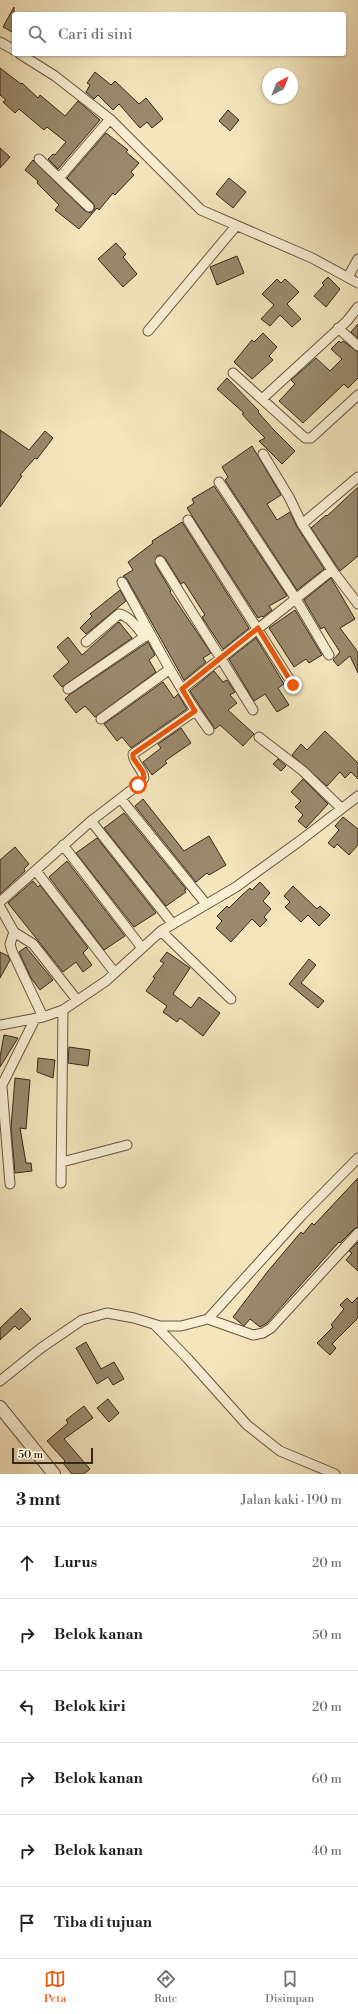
<!DOCTYPE html>
<html lang="id">
<head>
<meta charset="utf-8">
<style>
	:root { --surface:#fff; --page:#f2f2f2; --text:#202124; --muted:#757577; --line:#e0e0e0; --accent:#ea580c }
	body { margin:0; font-family:"Libre Bodoni",serif; background:var(--page); color:var(--text) }
	.compass { position:absolute; left:262px; top:68px; width:36px; height:36px; border-radius:50%; background:var(--surface); box-shadow:0 1px 3px #0004; rotate:42deg }
	.scale { position:absolute; left:12px; bottom:10px; width:81px; box-sizing:border-box; padding-left:4px; border:2px solid #382718; border-top:0; font-size:11px; line-height:14px; white-space:nowrap; color:#382718; -webkit-text-stroke:3px #f7eed3; paint-order:stroke }
	.stop { position:absolute; width:12px; height:12px; margin:-9px; border:3px solid #ea580c; border-radius:50%; background:#fff }
	.stop.end { background:#ea580c; border-color:#fff; box-shadow:0 1px 4px #0008 }
	.list { margin:0; padding:0; list-style:none }
	h2 { display:flex; justify-content:space-between; align-items:center; height:52px; margin:0; padding:0 16px; font-size:17px }
	h2 small { font-size:13px; font-weight:400; color:var(--muted) }
	.list li { display:grid; grid-template-columns:26px 1fr auto; gap:12px; align-items:center; box-sizing:border-box; height:72px; padding:0 16px; border-top:1px solid var(--line) }
	.list b { display:block; font-size:15px; white-space:nowrap }
	.list em { font-size:13px; font-style:normal; color:var(--muted) }
	.icon { flex:none; width:22px; height:22px; fill:none; stroke:currentColor; stroke-width:2; stroke-linecap:round; stroke-linejoin:round }
	.map { position:relative; flex:none; width:358px; height:1474px; overflow:hidden }
	.search { position:absolute; background:var(--surface); box-shadow:0 1px 3px #0004; left:12px; right:12px; top:12px; height:44px; display:flex; align-items:center; gap:10px; box-sizing:border-box; padding:0 14px; border-radius:4px; color:var(--muted); font-size:15px }
	.sheet { height:484px; background:var(--surface) }
	nav { display:flex; justify-content:space-around; align-items:center; box-sizing:border-box; height:56px; border-top:1px solid var(--line); background:var(--surface); font-size:11px; color:var(--muted) }
	nav a { display:grid; justify-items:center; gap:2px }
	nav .on { color:var(--accent) }
	.map>svg:first-child { display:block }
	.building { fill:#998a6d; stroke:#382718 }
	.lines { fill:none; stroke-linecap:round; stroke-linejoin:round }
	.minor-casing { stroke:#675641; stroke-width:11 }
	.tertiary-casing { stroke:#675641; stroke-width:14 }
	.minor { stroke:#f7eed3; stroke-width:9 }
	.tertiary { stroke:#f7eed3; stroke-width:12 }
	.route { stroke:#ea580c; stroke-width:5 }
</style>
</head>
<body>
<div class="map">
<svg width="358" height="1474" viewBox="0 0 358 1474">
	<rect width="100%" height="100%" fill="#f3e5bc"/>
	<filter id="stains"><feTurbulence type="fractalNoise" baseFrequency=".005" numOctaves="4"/><feColorMatrix values="0 0 0 0 .2 0 0 0 0 .09 0 0 0 0 .02 0 0 0 .5 -.17"/></filter>
	<radialGradient id="worn" r=".72"><stop offset=".6" stop-color="#630" stop-opacity="0"/><stop offset="1" stop-color="#630" stop-opacity=".3"/></radialGradient>
	<path class="building" d="M14 7V33L3 27Z
		M0 68 21 84 22 83 38 98 40 95 65 116 78 101 100 120 58 169 48 159 53 154 55 155 66 142 47 127 44 130 19 109 15 113 3 102 6 100 0 95Z
		M95 72 111 85 115 81 139 104 146 98 163 119 152 128 147 122 140 128 119 104 113 110 98 95 94 99 86 92 90 85 87 83Z
		M228 110 239 120 230 131 219 121Z
		M106 133 128 150 126 152 139 163 131 172 134 175 115 195 113 193 99 210 97 208 79 229 55 210 59 205 37 183 38 181 25 170 33 160 85 211 91 213 95 208 93 203 67 178Z
		M0 148 10 157 0 168Z
		M229 178 246 192 233 208 216 194Z
		M116 243 126 254 123 257 137 274 123 287 98 259Z
		M237 256 244 273 217 285 210 267Z
		M328 277 340 289 326 307 314 296 324 285 322 283Z
		M277 279 281 283 285 279 299 292 287 304 301 319 292 327 280 315 270 326 261 319 274 305 262 294Z
		M358 324V338L351 332Z
		M263 333 277 347 269 356 273 360 252 379 234 362 252 340 254 342Z
		M339 341 341 343 343 341 358 352V378L348 388 344 384 303 423 279 401 295 384 291 380 316 358 330 371 342 359 331 349Z
		M227 378 259 411 258 412 273 429 295 451 282 464 259 441 265 438 250 423 242 414 244 413 217 389Z
		M0 430 29 450 45 431 53 438 37 459 35 458 20 475 22 476 0 507Z
		M252 446 281 495 267 504 277 520 290 512 297 527 324 569 297 590 225 480 228 477 222 467Z
		M214 486 287 596 269 606 272 610 263 617 262 616 258 618 187 508 194 503 192 499Z
		M358 487V556L340 571 311 528 326 515 327 516Z
		M182 522 249 628 223 649 202 617 205 615 184 582 181 584 165 558 160 555 157 556 155 564 171 591 170 592 211 653 203 658 206 662 184 680 127 579 123 576 133 570 128 562 153 543 152 541Z
		M331 578 355 619 340 628 358 652V673L350 656 338 666 333 660 340 652 324 627 321 629 304 600Z
		M120 590 126 601 86 634 80 628 92 616 90 614Z
		M295 610 322 655 309 663 306 659 294 667 269 628Z
		M119 622 132 638 62 687 53 676 69 662 57 647 68 637 82 655Z
		M256 638 284 684 278 688 289 705 277 712 265 694 254 701 229 659Z
		M148 642 155 655 149 660 156 672 95 717 85 706 76 713 65 699 69 695Z
		M214 671 223 682 227 680 235 692 230 695 237 703 228 710 254 734 243 746 220 725 215 729 190 691Z
		M163 682 174 698 178 694 187 709 131 748 122 737 117 741 104 724Z
		M181 728 191 743 165 761 167 763 152 775 143 762 161 748 158 744Z
		M325 731 358 763V779L351 772 345 778 340 772 327 786 292 755 301 744 307 750Z
		M278 759 286 766 281 771 273 764Z
		M303 779 328 804 306 828 298 821 303 815 295 807 301 801 291 792Z
		M143 799 184 851 209 836 226 865 209 875 207 873 196 882 135 806Z
		M124 813 186 889 184 890 186 892 166 906 104 828Z
		M343 817 358 829V845L349 855 337 844 334 848 328 843 339 830 335 826Z
		M97 838 156 913 134 927 76 853Z
		M15 847 29 864 24 869 25 871 0 894V860Z
		M67 861 125 936 104 950 49 877Z
		M33 881 38 887 40 885 88 948 83 953 92 965 83 972 76 962 63 972 8 903Z
		M260 882 270 893 263 901 271 909 264 917 267 920 260 927 252 919 231 942 216 928 222 921 217 916 227 906 229 908 242 895 250 888 252 890Z
		M293 886 317 909 320 906 330 915 319 926 308 915 301 922 285 907 290 902 284 896Z
		M26 947 53 980 40 990 31 978 19 952Z
		M0 952 8 956 10 960 0 978Z
		M167 952 190 968 173 994 191 1008 199 997 220 1013 203 1036 180 1018 177 1022 163 1012 167 1006 146 991 155 978 153 977 164 963 160 961Z
		M309 959 316 965 301 983 324 1001 318 1008 289 984Z
		M4 1035 18 1038 0 1067V1057Z
		M69 1047 90 1050 88 1066 68 1063Z
		M38 1058 55 1060 53 1078 37 1072Z
		M15 1078 30 1080 26 1129 20 1128 26 1163H31L32 1171 15 1173 11 1128Z
		M358 1178V1227L354 1229 340 1243 339 1242 267 1323 260 1327 250 1319 244 1326 233 1317 268 1271 301 1232 303 1234 312 1223 314 1225Z
		M358 1242V1271L346 1260 352 1253 349 1251Z
		M358 1297V1318L332 1344 336 1348 330 1355 317 1343 333 1327 331 1325 344 1309 340 1305 347 1298 352 1303Z
		M21 1308 31 1319 19 1330 15 1326 0 1340V1328Z
		M86 1342 101 1369 114 1362 124 1379 113 1385 108 1377 97 1384 76 1348Z
		M108 1399 119 1413 109 1422 97 1408Z
		M84 1406 93 1418 64 1439 90 1469 84 1474H72L63 1463 65 1461 47 1441 68 1423 66 1420Z"/>
	<g class="lines">
		<defs>
			<path id="minor" d="M0 42 14 50
				M20 54 55 76 110 119 201 210 312 258 358 283
				M39 159 89 207
				M59 178 110 119
				M348 277 358 259
				M338 328 358 346
				M148 331 236 226
				M233 373 305 438H311L358 395
				M262 399 347 321 358 307
				M263 454 289 497 302 524 332 570 358 604
				M219 482 296 599 329 655
				M188 520 293 685
				M302 524 358 477
				M160 561 253 710
				M122 582C150 632 175 684 209 730
				M86 642 119 614C130 616 138 629 145 637
				M68 689 150 633
				M182 689 332 570
				M101 719 170 669
				M259 737 303 771 341 808
				M121 799 206 904
				M91 821 172 923
				M63 845 142 948
				M36 871 115 973
				M0 902 91 821 138 785 144 778C143 769 133 763 133 754L195 711
				M0 907 14 932 33 944 77 1000
				M161 931 231 999
				M14 932 10 944 12 951 43 1017
				M0 1025 43 1017 63 1010 106 981 161 931 236 887 301 840 358 796
				M2 1087 10 1184
				M0 1089 35 1019
				M62 1162 127 1145
				M61 1183 63 1010
				M208 1319 253 1335 263 1333 271 1328 358 1233
				M155 1325 188 1359 247 1425 280 1451 335 1474
				M0 1381 41 1348 82 1320 107 1313 134 1318 160 1326H181L208 1319 302 1215 358 1158"/>
			<path id="tertiary" d="M0 1407 54 1474"/>
		</defs>
		<use href="#minor" class="minor-casing"/>
		<use href="#tertiary" class="tertiary-casing"/>
		<use href="#minor" class="minor"/>
		<use href="#tertiary" class="tertiary"/>
	</g>
	<g class="lines">
		<path class="route" d="M138 785 144 778 143 772 133 758V754L195 711 182 689 258 628 293 685"/>
	</g>
	<rect width="100%" height="100%" filter="url(#stains)"/>
	<rect width="100%" height="100%" fill="url(#worn)"/>
</svg>
<svg class="compass" viewBox="-18 -18 36 36"><path d="M0-13l5 13h-10z" fill="#e53935"/><path d="M0 13l5-13h-10z" fill="#757577"/></svg>
<div class="scale">50 m</div>
<div class="stop" style="left:138px;top:785px"></div>
<div class="stop end" style="left:293px;top:685px"></div>
<div class="search"><svg class="icon" aria-label="search" viewBox="0 0 24 24"><circle cx="10" cy="10" r="6"/><path d="M15 15l6 6"/></svg>Cari di sini</div>
</div>
<section class="sheet">
<h2>3 mnt<small>Jalan kaki · 190 m</small></h2>
<ul class="list">
<li><svg class="icon" aria-label="ahead" viewBox="0 0 24 24"><path d="M12 20V5M6 11l6-6 6 6"/></svg><div><b>Lurus</b></div><em>20 m</em></li>
<li><svg class="icon" aria-label="right" viewBox="0 0 24 24"><path d="M7 20v-9h11M14 6l5 5-5 5"/></svg><div><b>Belok kanan</b></div><em>50 m</em></li>
<li><svg class="icon" aria-label="left" viewBox="0 0 24 24"><path d="M17 20v-9H6M10 6l-5 5 5 5"/></svg><div><b>Belok kiri</b></div><em>20 m</em></li>
<li><svg class="icon" aria-label="right" viewBox="0 0 24 24"><path d="M7 20v-9h11M14 6l5 5-5 5"/></svg><div><b>Belok kanan</b></div><em>60 m</em></li>
<li><svg class="icon" aria-label="right" viewBox="0 0 24 24"><path d="M7 20v-9h11M14 6l5 5-5 5"/></svg><div><b>Belok kanan</b></div><em>40 m</em></li>
<li><svg class="icon" aria-label="arrive" viewBox="0 0 24 24"><path d="M6 21V4h12l-3 4 3 4H6"/></svg><div><b>Tiba di tujuan</b></div></li>
</ul>
</section>
<nav>
<a class="on"><svg class="icon" aria-label="map" viewBox="0 0 24 24"><path d="M3 6l6-2 6 2 6-2v14l-6 2-6-2-6 2zM9 4v14M15 6v14"/></svg>Peta</a>
<a><svg class="icon" aria-label="directions" viewBox="0 0 24 24"><path d="M12 3l9 9-9 9-9-9zM9 14v-3h6M13 9l2 2-2 2"/></svg>Rute</a>
<a><svg class="icon" aria-label="saved" viewBox="0 0 24 24"><path d="M7 4h10v16l-5-4-5 4z"/></svg>Disimpan</a>
</nav>
</body>
</html>
